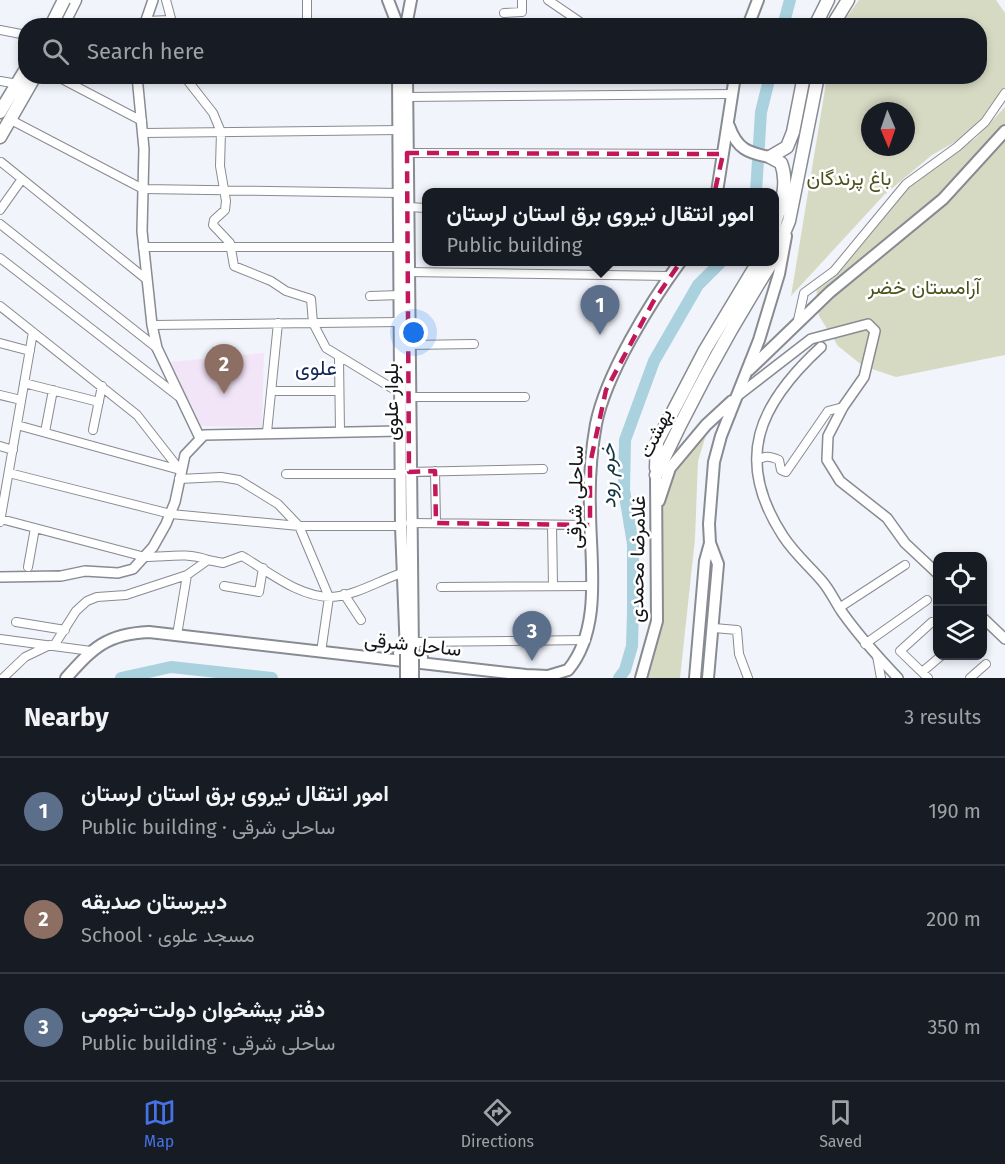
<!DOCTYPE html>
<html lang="en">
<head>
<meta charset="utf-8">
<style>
	:root { --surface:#171b24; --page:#242831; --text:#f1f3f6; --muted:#9ea1a6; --line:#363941; --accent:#4573e5 }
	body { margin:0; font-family:"Fira Sans",Vazirmatn,sans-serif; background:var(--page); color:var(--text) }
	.controls { position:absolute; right:18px; bottom:18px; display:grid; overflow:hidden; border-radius:12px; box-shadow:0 3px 9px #0003 }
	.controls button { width:54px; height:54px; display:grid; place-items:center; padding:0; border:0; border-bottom:2px solid var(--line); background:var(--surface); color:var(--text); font:30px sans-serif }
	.compass { position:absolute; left:861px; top:102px; width:54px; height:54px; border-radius:50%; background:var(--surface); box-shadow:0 3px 9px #0003; rotate:178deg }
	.you { position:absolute; left:414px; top:333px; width:21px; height:21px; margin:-15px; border:4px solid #fff; border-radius:50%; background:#1a73e8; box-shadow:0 0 0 9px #1a73e833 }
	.badge { display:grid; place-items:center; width:39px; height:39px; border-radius:50%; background:var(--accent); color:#fff; font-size:20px; font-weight:700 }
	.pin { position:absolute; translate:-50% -50px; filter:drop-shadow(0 2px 3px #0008) }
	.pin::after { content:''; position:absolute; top:32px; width:21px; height:18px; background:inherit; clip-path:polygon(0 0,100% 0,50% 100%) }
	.popup { position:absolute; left:422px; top:188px; width:357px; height:78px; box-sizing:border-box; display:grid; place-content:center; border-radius:12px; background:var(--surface); filter:drop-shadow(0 2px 4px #0005); font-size:20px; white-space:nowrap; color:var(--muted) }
	.popup b { font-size:22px; color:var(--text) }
	.popup::after { content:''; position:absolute; left:50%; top:100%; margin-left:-12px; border:12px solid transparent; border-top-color:var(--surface) }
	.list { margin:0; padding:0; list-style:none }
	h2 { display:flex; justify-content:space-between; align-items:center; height:78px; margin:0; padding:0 24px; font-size:26px }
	h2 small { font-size:20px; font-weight:400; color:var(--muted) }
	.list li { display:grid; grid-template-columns:39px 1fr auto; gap:18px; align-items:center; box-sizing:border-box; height:108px; padding:0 24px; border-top:2px solid var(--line) }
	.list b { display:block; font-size:22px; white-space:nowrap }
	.list p { margin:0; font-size:20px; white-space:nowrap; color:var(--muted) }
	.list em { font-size:20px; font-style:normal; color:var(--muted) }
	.icon { flex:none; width:33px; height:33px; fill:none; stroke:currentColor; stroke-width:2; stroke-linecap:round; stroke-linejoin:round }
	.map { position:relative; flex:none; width:1005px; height:678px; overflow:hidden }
	.search { position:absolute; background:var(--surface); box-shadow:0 3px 9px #0003; left:18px; right:18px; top:18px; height:66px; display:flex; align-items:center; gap:15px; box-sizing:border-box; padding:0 21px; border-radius:24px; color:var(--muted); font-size:22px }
	.sheet { height:402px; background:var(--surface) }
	nav { display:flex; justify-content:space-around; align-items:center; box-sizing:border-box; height:84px; border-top:2px solid var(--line); background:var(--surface); font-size:16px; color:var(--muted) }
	nav a { display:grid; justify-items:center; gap:3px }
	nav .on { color:var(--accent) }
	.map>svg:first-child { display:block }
	.education { fill:#f3e5f8 }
	.green { fill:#d7dac3; fill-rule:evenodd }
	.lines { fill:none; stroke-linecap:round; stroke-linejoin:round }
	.river { stroke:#aad1de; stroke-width:12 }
	.minor-casing { stroke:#888b91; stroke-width:10 }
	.tertiary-casing { stroke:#888b91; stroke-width:12 }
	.secondary-casing { stroke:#888b91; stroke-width:14 }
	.primary-casing { stroke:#888b91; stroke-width:15 }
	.minor { stroke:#fff; stroke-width:8 }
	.tertiary { stroke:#fff; stroke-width:9 }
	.secondary { stroke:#fff; stroke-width:10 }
	.primary { stroke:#fff; stroke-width:12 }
	.secondary-bridge-casing { stroke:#888b91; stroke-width:14; stroke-linecap:butt }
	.primary-bridge-casing { stroke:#888b91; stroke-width:15; stroke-linecap:butt }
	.secondary-bridge { stroke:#fff; stroke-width:10 }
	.primary-bridge { stroke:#fff; stroke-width:12 }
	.marked { fill:none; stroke:#c2185b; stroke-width:4.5; stroke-dasharray:12 8; stroke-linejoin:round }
	.labels { text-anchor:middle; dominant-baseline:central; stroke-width:5; stroke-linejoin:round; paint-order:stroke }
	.park-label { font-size:20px; fill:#4d511c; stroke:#fff }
	.street-label { font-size:20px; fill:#141517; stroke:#fff }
	.neighbourhood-label { font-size:21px; fill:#10255a; stroke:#fff }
	.water-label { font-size:21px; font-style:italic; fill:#123641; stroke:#fff }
</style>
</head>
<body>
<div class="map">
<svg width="1005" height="678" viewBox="0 0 1005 678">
	<rect width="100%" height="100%" fill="#f1f4fb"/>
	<path class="education" d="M264 353 262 427 201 426 170 362Z"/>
	<path class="green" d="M859 0H996L1005 13V88L1001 96 969 134 932 155 884 195 791 296 827 77 980 76V26L841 25ZM870 111H906V147H870Z
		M1005 107V355L896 377 863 366 838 346 819 316 816 286 915 179 976 138Z
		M706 435 698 461 695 539 680 678H644L659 636 662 607 661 506 676 469Z"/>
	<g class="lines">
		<path class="river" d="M783 26 790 0
			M756 192 761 112 770 76
			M121 678 171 667 272 678
			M619 678 625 670 632 646 633 612V544L624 490 625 440 654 361 698 285 721 262"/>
		<defs>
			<path id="minor" d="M166 0 173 26
				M307 0V26
				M548 0 586 26
				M504 13 522 12V0
				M145 21 170 20
				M0 30 26 35
				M56 76 142 121
				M184 76 213 113 221 132 220 166 226 201 225 210 214 220 213 225 230 243 234 266 271 281 286 291 311 299 313 323 326 348 400 393
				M137 79 185 78
				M0 81 12 83
				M407 97 731 94
				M11 120 143 189 399 193
				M143 133 399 130
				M407 153 723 154
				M1 162 146 279
				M408 207 426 208
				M0 210 22 179
				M0 224 157 348
				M143 247H399
				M0 258 178 396
				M408 272 670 276
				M370 296 400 295
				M0 306 137 415 180 470
				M798 320 804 293 834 271 906 184 957 147 985 122 1005 93
				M152 325 400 322
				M0 343 30 351
				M409 345 474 344
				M339 358 340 432
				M24 383 99 402
				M271 391H339
				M0 395 21 400
				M409 397H525
				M17 425 180 470
				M93 430 102 386
				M45 432 53 390
				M267 432 278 323
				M0 446 13 450
				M757 461C764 455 770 456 779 460L781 470 786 472 828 411 843 407
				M435 471 436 523
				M409 472 543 469
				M9 473 171 514 299 526H401
				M286 474H401
				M179 479 221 477 239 480 278 504 299 526 329 597 321 652
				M1 519 145 557C168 557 186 552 208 560
				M0 522 33 332
				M410 523 590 525
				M552 525 553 586
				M28 567 35 528
				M224 586 259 592 263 568
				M441 587 591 586
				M344 594 361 620
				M839 608 905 565
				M16 622 65 630
				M714 628 737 630 739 654 748 678
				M177 635 187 575
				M0 639 91 651
				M413 642 586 640
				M55 644 76 611 87 601 97 597 126 595 187 575 208 560 223 563 242 556C268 571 298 597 331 597 355 596 380 580 402 573
				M865 644 927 600
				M877 656 881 678
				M922 672 941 656
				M3 678 25 657 50 645
				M928 678 900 651 932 622
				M970 678 986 664"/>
			<path id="tertiary" d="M144 26 153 0
				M137 76 144 149 142 231 152 325 157 348 200 438
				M821 347C759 404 733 459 783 536 794 553 809 566 822 581 830 590 835 602 842 612 859 636 878 657 898 678
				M736 397 811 339 868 324 875 331 864 377 843 407 828 436 827 460 840 481 887 518 905 543 938 574
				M0 577 61 576 85 571 118 573 133 569 153 547 166 524 175 502 185 455 204 435 400 431
				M982 617 1005 639"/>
			<path id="secondary" d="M388 0 398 26
				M406 26 411 0
				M748 26 758 0
				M398 76 401 526 406 654 399 653
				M407 76 413 656 422 657
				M729 126C737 149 748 153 770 157
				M717 192 735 76
				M749 370 830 292 943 199 1005 131
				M659 501 670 468 706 425 732 401
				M66 678C93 648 106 634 149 632L526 675 548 676 568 670C603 628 590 561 590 510 589 481 591 452 596 424 606 374 650 303 680 262
				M641 678 657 621 656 475
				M695 678 705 561 710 543
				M708 678 718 564 710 543 709 524 714 462 721 436 759 340 779 274 786 236"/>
			<path id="primary" d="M62 26 75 0
				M815 26 828 0
				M832 26 848 0
				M0 112 26 69
				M0 137 35 76
				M770 157 787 147 793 132 804 76
				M770 157 781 163C789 184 781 205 774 226
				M774 257 789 221 818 76
				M656 468 657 442 705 350 758 262
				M656 475C690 402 729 330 772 262"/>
		</defs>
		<use href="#minor" class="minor-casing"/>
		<use href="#tertiary" class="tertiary-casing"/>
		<use href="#secondary" class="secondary-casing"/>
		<use href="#primary" class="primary-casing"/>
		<use href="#minor" class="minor"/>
		<use href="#tertiary" class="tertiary"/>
		<use href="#secondary" class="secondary"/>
		<use href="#primary" class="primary"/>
		<defs>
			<path id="secondary-bridge" d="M406 654V678
				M413 678V656"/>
			<path id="primary-bridge" d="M51 26 64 0"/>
		</defs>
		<use href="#secondary-bridge" class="secondary-bridge-casing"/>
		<use href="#primary-bridge" class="primary-bridge-casing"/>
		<use href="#secondary-bridge" class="secondary-bridge"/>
		<use href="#primary-bridge" class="primary-bridge"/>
	</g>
	<path class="marked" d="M407 153 723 154 708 222 653 302 606 390 590 464V525L436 523 435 471 409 472Z"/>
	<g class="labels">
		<g class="park-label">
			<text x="849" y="178">باغ پرندگان</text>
			<text x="924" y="287">آرامستان خضر</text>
		</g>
		<g class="street-label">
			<text transform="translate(391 402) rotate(-90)">بلوار علوی</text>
			<text transform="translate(655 433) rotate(-64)">بهشت</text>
			<text transform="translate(575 497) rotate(-89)">ساحلی شرقی</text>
			<text transform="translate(637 559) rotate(-89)">غلامرضا محمدی</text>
			<text transform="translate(413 644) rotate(6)">ساحل شرقی</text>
		</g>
		<g class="neighbourhood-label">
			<text x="316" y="368">علوی</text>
		</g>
		<g class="water-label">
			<text transform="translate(608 476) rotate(-91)">خرم رود</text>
		</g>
	</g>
</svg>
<div class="controls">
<button><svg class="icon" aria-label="locate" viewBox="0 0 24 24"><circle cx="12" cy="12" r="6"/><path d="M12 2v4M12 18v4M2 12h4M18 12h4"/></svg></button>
<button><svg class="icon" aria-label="layers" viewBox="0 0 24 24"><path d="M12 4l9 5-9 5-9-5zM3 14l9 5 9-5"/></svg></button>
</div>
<svg class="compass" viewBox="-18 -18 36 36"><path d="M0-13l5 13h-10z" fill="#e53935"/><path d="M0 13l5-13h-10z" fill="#9ea1a6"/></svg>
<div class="you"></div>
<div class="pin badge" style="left:600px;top:335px;background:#5c6f8a">1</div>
<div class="popup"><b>امور انتقال نیروی برق استان لرستان</b>Public building</div>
<div class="pin badge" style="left:224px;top:394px;background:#8d6e63">2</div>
<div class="pin badge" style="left:532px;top:661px;background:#5c6f8a">3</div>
<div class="search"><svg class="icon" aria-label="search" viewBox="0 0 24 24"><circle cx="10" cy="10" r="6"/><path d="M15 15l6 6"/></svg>Search here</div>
</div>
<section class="sheet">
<h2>Nearby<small>3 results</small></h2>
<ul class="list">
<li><span class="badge" style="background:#5c6f8a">1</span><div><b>امور انتقال نیروی برق استان لرستان</b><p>Public building · ساحلی شرقی</p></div><em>190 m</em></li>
<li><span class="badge" style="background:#8d6e63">2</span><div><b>دبیرستان صدیقه</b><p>School · مسجد علوی</p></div><em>200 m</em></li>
<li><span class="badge" style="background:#5c6f8a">3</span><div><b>دفتر پیشخوان دولت-نجومی</b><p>Public building · ساحلی شرقی</p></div><em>350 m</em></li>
</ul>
</section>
<nav>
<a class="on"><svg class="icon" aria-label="map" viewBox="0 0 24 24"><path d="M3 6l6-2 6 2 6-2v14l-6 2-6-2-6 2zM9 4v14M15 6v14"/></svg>Map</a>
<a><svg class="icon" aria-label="directions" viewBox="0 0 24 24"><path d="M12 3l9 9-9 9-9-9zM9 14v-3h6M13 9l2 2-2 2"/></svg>Directions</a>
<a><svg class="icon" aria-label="saved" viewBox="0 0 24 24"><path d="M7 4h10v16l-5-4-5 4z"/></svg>Saved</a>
</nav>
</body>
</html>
